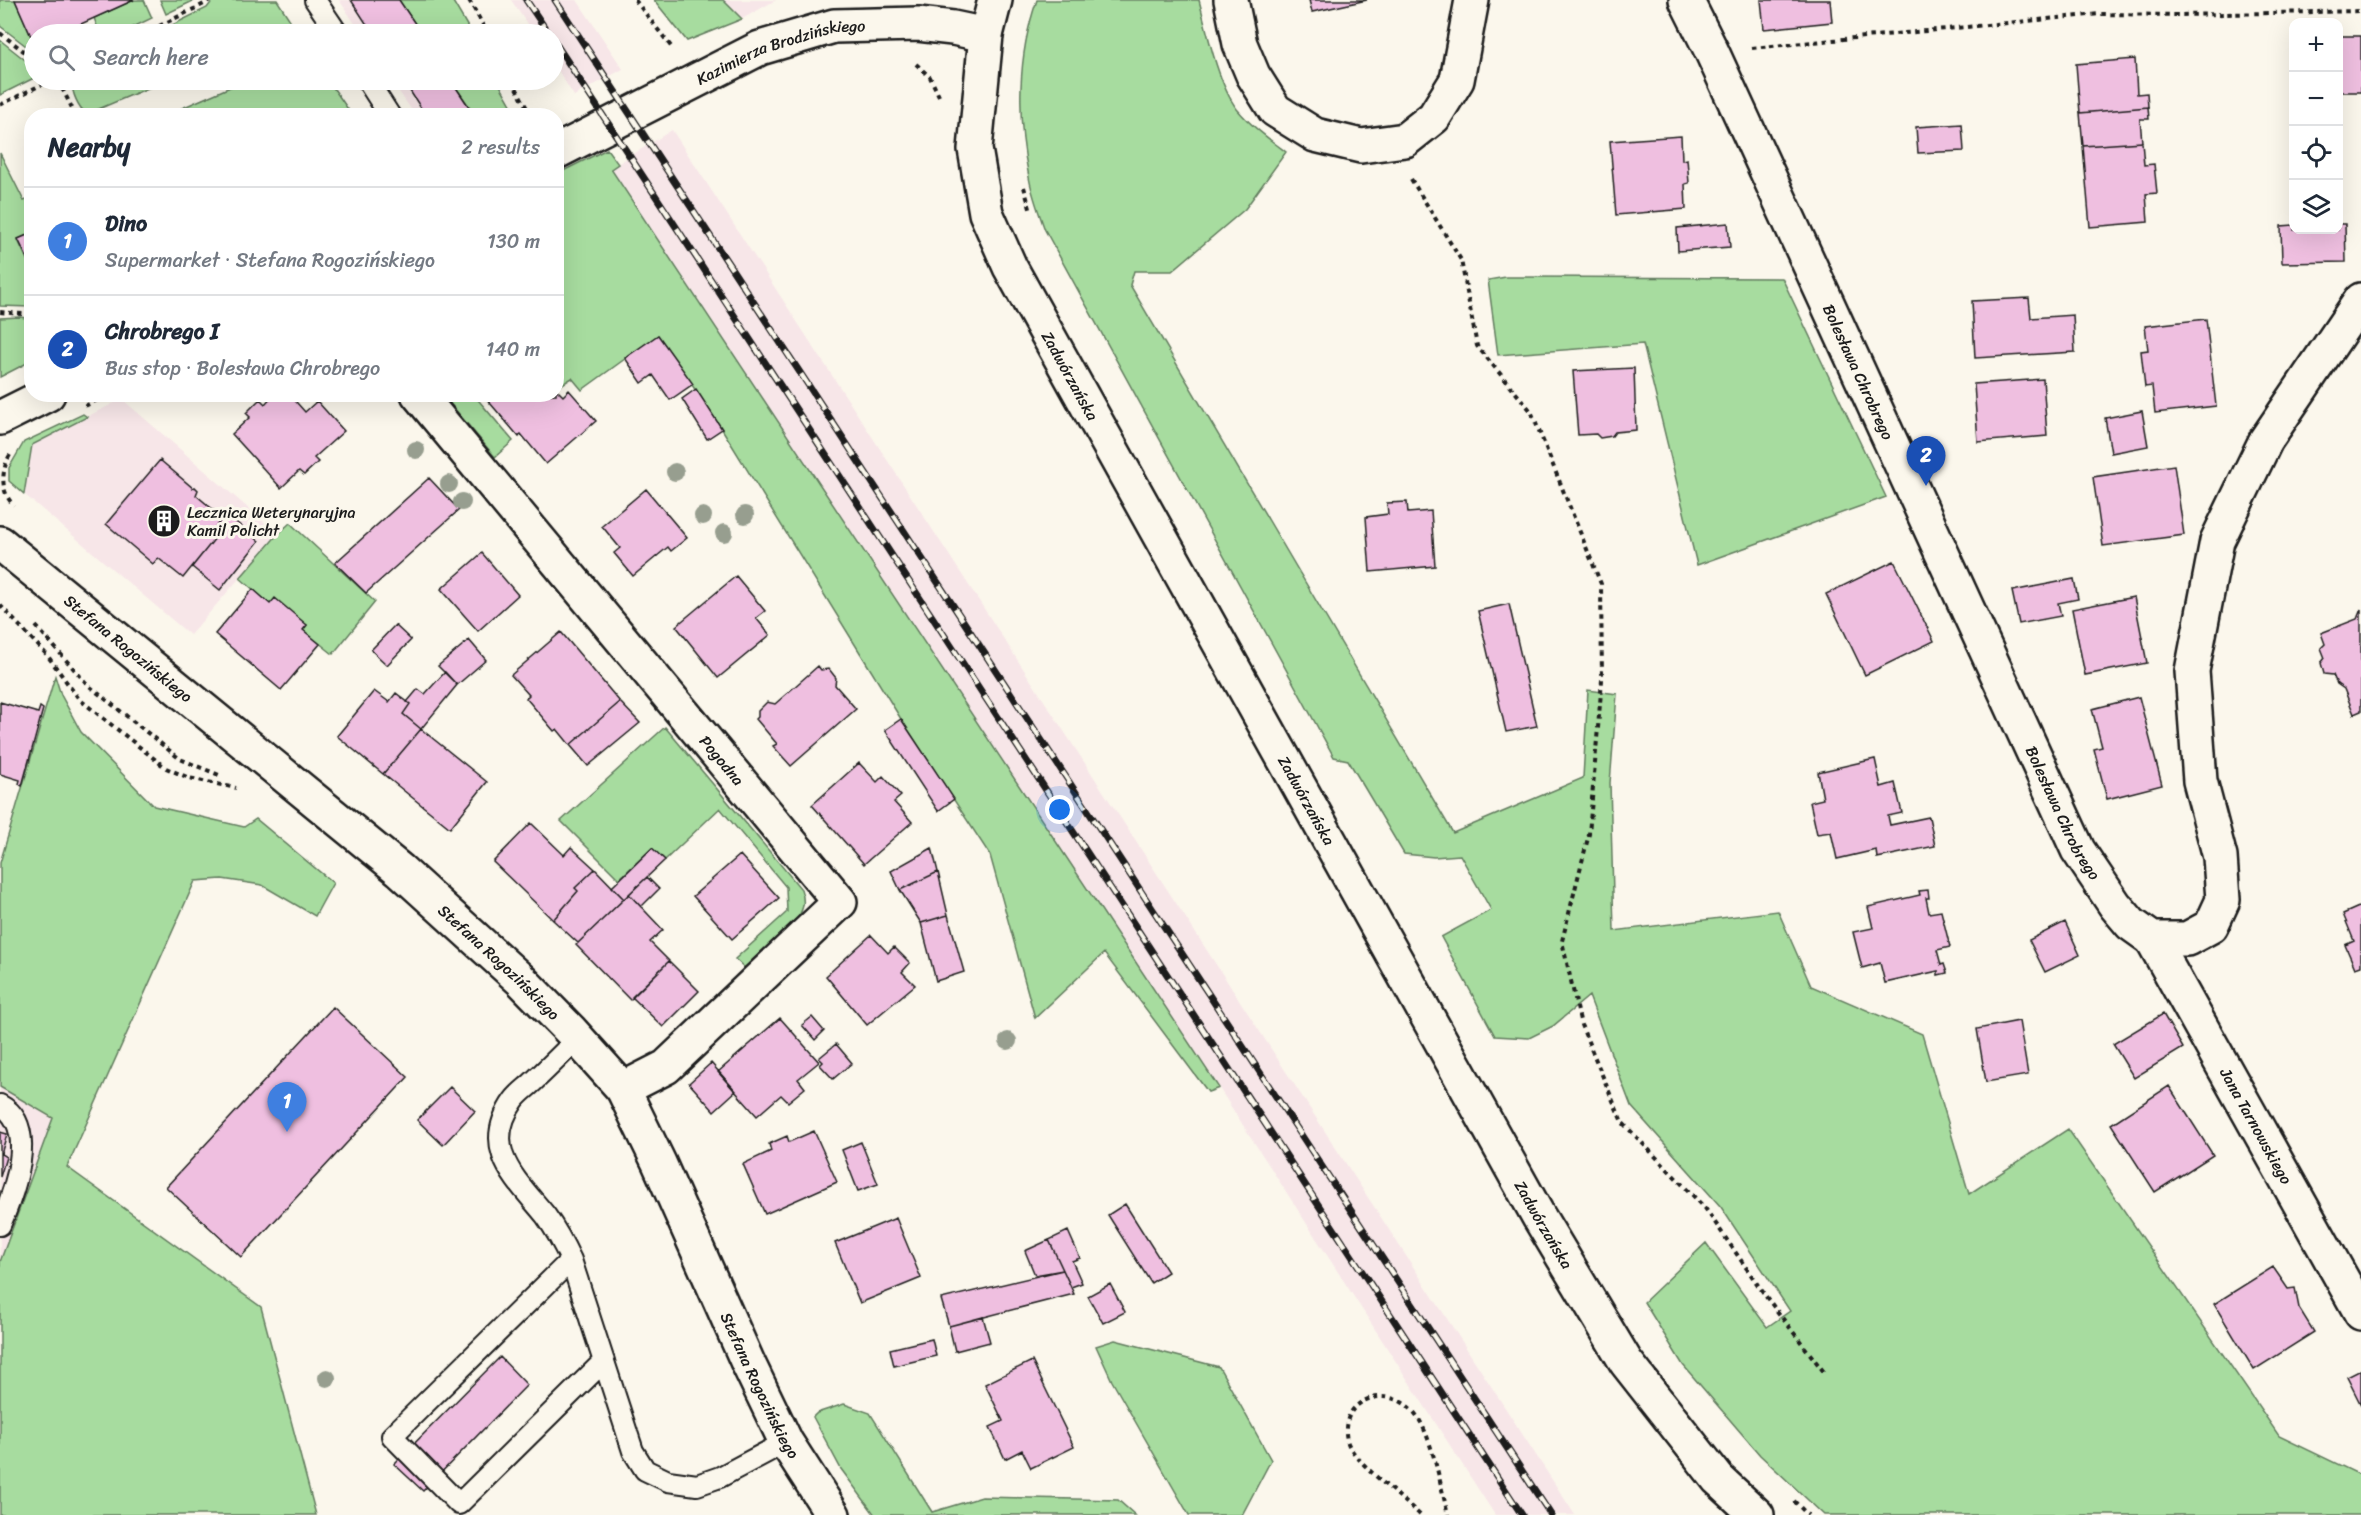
<!DOCTYPE html>
<html lang="en">
<head>
<meta charset="utf-8">
<style>
	:root { --surface:#fff; --page:#f6f6f7; --text:#1f2937; --muted:#747a83; --line:#e0e1e3; --accent:#1c1c1c }
	body { margin:0; font-family:Sriracha,sans-serif; background:var(--page); color:var(--text) }
	.controls { position:absolute; right:18px; top:18px; display:grid; overflow:hidden; border-radius:12px; box-shadow:0 6px 24px #0002 }
	.controls button { width:54px; height:54px; display:grid; place-items:center; padding:0; border:0; border-bottom:2px solid var(--line); background:var(--surface); color:var(--text); font:30px sans-serif }
	.you { position:absolute; left:1060px; top:810px; width:21px; height:21px; margin:-15px; border:4px solid #fff; border-radius:50%; background:#1a73e8; box-shadow:0 0 0 9px #1a73e833 }
	.badge { display:grid; place-items:center; width:39px; height:39px; border-radius:50%; background:var(--accent); color:#fff; font-size:20px; font-weight:700 }
	.pin { position:absolute; translate:-50% -50px; filter:drop-shadow(0 2px 3px #0008) }
	.pin::after { content:''; position:absolute; top:32px; width:21px; height:18px; background:inherit; clip-path:polygon(0 0,100% 0,50% 100%) }
	.list { margin:0; padding:0; list-style:none }
	h2 { display:flex; justify-content:space-between; align-items:center; height:78px; margin:0; padding:0 24px; font-size:26px }
	h2 small { font-size:20px; font-weight:400; color:var(--muted) }
	.list li { display:grid; grid-template-columns:39px 1fr auto; gap:18px; align-items:center; box-sizing:border-box; height:108px; padding:0 24px; border-top:2px solid var(--line) }
	.list b { display:block; font-size:22px; white-space:nowrap }
	.list p { margin:0; font-size:20px; white-space:nowrap; color:var(--muted) }
	.list em { font-size:20px; font-style:normal; color:var(--muted) }
	.icon { flex:none; width:33px; height:33px; fill:none; stroke:currentColor; stroke-width:2; stroke-linecap:round; stroke-linejoin:round }
	.map { position:relative; flex:none; width:2361px; height:1515px; overflow:hidden }
	.search { position:absolute; background:var(--surface); box-shadow:0 6px 24px #0002; left:24px; top:24px; width:540px; height:66px; display:flex; align-items:center; gap:15px; box-sizing:border-box; padding:0 21px; border-radius:33px; color:var(--muted); font-size:22px }
	.panel { position:absolute; background:var(--surface); box-shadow:0 6px 24px #0002; left:24px; top:108px; width:540px; height:294px; border-radius:24px }
	.map>svg:first-child { display:block }
	.built { fill:#f7e6e8 }
	.green { fill:#a7dc9f; stroke:#627c5e; stroke-width:1.5 }
	.building { fill:#efbfe0; stroke:#1c1c1c; stroke-width:1.5 }
	.lines { fill:none; stroke-linecap:round; stroke-linejoin:round }
	.lane-casing { stroke:#1c1c1c; stroke-width:24 }
	.street-casing { stroke:#1c1c1c; stroke-width:38 }
	.secondary-casing { stroke:#1c1c1c; stroke-width:38 }
	.path { stroke:#1c1c1c; stroke-width:4; stroke-dasharray:4.5 4.5; stroke-linecap:butt }
	.lane { stroke:#fbf7ec; stroke-width:20 }
	.street { stroke:#fbf7ec; stroke-width:33 }
	.secondary { stroke:#fbf7ec; stroke-width:33 }
	.rail-casing { stroke:#1c1c1c; stroke-width:7 }
	.rail { stroke:#fbf7ec; stroke-width:4.5; stroke-dasharray:14; stroke-linecap:butt }
	.tree { fill:#979e8f }
	.labels { text-anchor:middle; dominant-baseline:central; stroke-width:6; stroke-linejoin:round; paint-order:stroke }
	.street-label { font-size:16px; fill:#1c1c1c; stroke:#fbf7ec }
	.poi-label { font-size:16px; fill:#1c1c1c; stroke:#fbf7ec; text-anchor:start }
</style>
</head>
<body>
<div class="map">
<svg width="2361" height="1515" viewBox="0 0 2361 1515">
	<rect width="100%" height="100%" fill="#fbf7ec"/>
	<filter id="ink" filterUnits="userSpaceOnUse"><feTurbulence type="fractalNoise" baseFrequency=".0167" numOctaves="2"/><feDisplacementMap in="SourceGraphic" scale="12" xChannelSelector="R" yChannelSelector="G"/><feConvolveMatrix kernelMatrix="1 2 1 2 8 2 1 2 1" color-interpolation-filters="sRGB"/></filter>
	<g filter="url(#ink)">
		<path class="built" d="M339 0H399L422 34H362Z
			M511 0H577L623 69 574 96 554 64V34H534Z
			M723 0H776L742 19Z
			M391 80H451L475 115H415Z
			M672 130 1575 1515H1495L1219 1088 611 168Z
			M122 399 278 534 190 635 24 494 31 445Z
			M0 1087 53 1117 0 1262Z"/>
		<path class="green" d="M0 0H15L34 43V52L0 26Z
			M134 0H144L152 18 119 34H100L94 18Z
			M160 0H195L166 14Z
			M213 0H277L290 20 287 27 270 34H154L207 8Z
			M399 0H452L472 34H422Z
			M654 0H723L742 19 687 41Z
			M1037 0H1199C1207 31 1218 84 1237 109 1251 126 1269 139 1286 152L1245 209 1172 271H1134L1130 285 1453 833 1583 778 1588 690 1617 694 1610 783 1614 931 1778 911 1811 986 1922 1034 1969 1194 2068 1129 2279 1436 2358 1474 2361 1473V1515H1824L1760 1455 1683 1365 1644 1302 1706 1243 1767 1327 1790 1311 1721 1207 1631 1106 1589 996 1553 1026 1529 1038 1495 1036 1441 937 1491 910 1460 855 1434 857 1404 854 1348 760 1334 757 1045 230C1039 213 1032 195 1029 177 1017 119 1017 56 1037 0Z
			M81 24 86 34H59Z
			M0 40 34 67V78L0 95Z
			M72 80H167L87 114C78 108 71 91 72 80Z
			M246 80H328L352 115H166Z
			M451 80H497L514 110 513 115H475Z
			M607 149 618 164 611 169 1219 1088 1208 1092 1104 953 1035 1018 990 855 901 719 722 429 658 335 582 390 572 378 561 385 557 379V174Z
			M0 153 24 201 31 198V233L18 240 31 268V307L0 306Z
			M1506 277 1782 278 1886 497 1697 565 1643 344 1498 355 1488 280Z
			M20 317 31 319V361L0 377V318Z
			M443 395H474L513 441 495 457Z
			M83 414 87 417 32 445 24 494 9 481V468L24 442Z
			M290 523 375 602 333 654 303 630 307 625 270 604 240 578 278 534Z
			M55 676 61 695 81 732 154 806 244 827 256 819 333 883 315 916 262 885 222 879 195 881 67 1167 261 1307 316 1515H0V1262L53 1118 0 1087V863Z
			M665 727 801 889C805 901 804 907 798 918L746 969 735 959 787 912 786 887 720 808 665 860 652 848 619 879 561 821Z
			M1115 1340 1219 1367 1271 1460 1242 1515H1189L1112 1381 1096 1346Z
			M844 1404 870 1413 932 1512 982 1497 1118 1500 1135 1515H875L841 1469 813 1417 817 1413Z"/>
		<path class="building" d="M15 0H134L59 34H34V43Z
			M351 0H399L422 34H373Z
			M1309 0H1367L1312 12Z
			M1761 0H1830L1832 22 1764 29Z
			M2338 36H2361V92H2338Z
			M2135 59 2137 94 2147 93 2148 107 2080 113 2076 64Z
			M403 80H451L475 116H426Z
			M2148 107 2149 119H2140L2142 142 2083 146 2080 113Z
			M1962 124 1964 151 1918 153 1916 127Z
			M1681 136 1682 160 1687 159 1689 183 1685 184 1686 209 1616 215 1610 141Z
			M2142 142 2144 165 2154 164 2157 193 2146 194 2148 222 2090 227 2083 146Z
			M1728 223 1730 247 1678 251 1677 228Z
			M2338 224H2345L2346 262 2282 263 2281 226 2294 225V230H2338Z
			M32 233V268L18 239Z
			M2029 298 2031 318 2073 315 2075 352 1975 358 1972 301Z
			M2206 319 2216 406 2155 413 2152 386 2145 387 2141 351 2148 350 2145 326Z
			M658 335 693 384 670 400 653 375 642 383 625 358Z
			M1634 368 1636 430 1615 432 1612 436 1600 438 1596 434 1578 435 1573 371Z
			M2043 379 2047 436 1978 442 1974 384Z
			M556 389 563 396 569 390 596 421 546 464 521 434 519 437 484 396 556 394Z
			M696 389 722 429 707 439 682 399Z
			M274 394H289L305 412 317 401 344 431 314 458 318 462 304 475 299 471 281 488 232 434 250 417 246 413 260 399 265 404Z
			M2142 411 2148 446 2111 453 2105 418Z
			M160 460 193 488 195 487 198 490 196 495 223 518 210 533 216 537 183 578 158 558 153 564 106 524Z
			M2174 465 2184 535 2103 546 2093 477Z
			M429 478 459 510 366 593 335 563Z
			M646 489 687 538 671 551 668 547 633 576 614 553 620 548 602 526Z
			M1407 502 1408 513 1431 511 1435 566 1370 572 1366 517 1388 514 1387 503Z
			M226 514 259 541 220 590 192 567 216 537 210 533Z
			M482 553 518 595 478 631 441 589Z
			M1894 561 1934 641 1865 675 1826 594Z
			M736 576 765 611 756 618 770 635 718 678 676 626Z
			M2074 579 2078 599 2058 603 2061 616 2019 624 2012 591Z
			M253 589 270 604 275 598 307 625 303 630 320 644 281 690 215 634Z
			M2134 597 2147 663 2085 675 2072 609Z
			M1509 604 1537 726 1506 732 1478 611Z
			M2361 609V711L2354 714 2344 689 2337 684 2333 675 2324 674 2321 663 2325 658 2321 648 2325 644 2321 633 2357 619Z
			M395 625 411 640 387 665 371 650Z
			M561 632 620 702 570 745 557 729 554 731 526 698 529 695 511 675Z
			M469 640 486 660 457 685 438 666Z
			M818 666 821 670 829 669 836 678 835 685 856 709 791 766 773 746 777 744 756 719 758 717V711L767 702 775 704Z
			M445 672 457 685 421 729 403 714 410 704 407 702 418 689 425 694Z
			M374 691 389 702 396 693 410 704 403 714 421 729 383 774 337 736Z
			M2139 697 2162 785 2107 799 2094 749 2102 747 2092 709Z
			M0 702 38 713 40 707 43 709 22 786 19 784 20 780 0 774Z
			M620 702 640 723 588 766 570 745Z
			M901 719 954 799 938 811 885 730Z
			M421 729 487 782 450 828 383 774Z
			M1875 759 1881 787 1895 783 1902 813 1888 816 1890 825 1929 817 1935 846 1877 858 1876 850 1837 859 1831 832 1817 834 1810 802 1823 799 1818 772Z
			M859 763 877 782 883 776 901 796 894 802 912 822 864 864 812 805Z
			M531 823 564 855 571 847 595 869 575 888 578 891 553 920 493 862Z
			M652 848 665 860 624 899 612 887Z
			M932 848 938 872 900 890 891 871Z
			M740 855 779 898 732 939 693 896Z
			M595 869 624 899 578 943 553 920 578 891 575 888Z
			M938 872 948 915 921 923 900 890Z
			M647 877 659 889 641 907 629 894Z
			M1928 890 1929 898H1926L1929 913 1941 911 1950 947 1937 950 1941 965 1944 964 1947 973 1938 975V971L1885 983 1880 963 1862 968 1853 932 1873 928 1868 907 1920 895 1919 891Z
			M629 894 663 930 650 942 669 961 630 1000 576 945Z
			M2361 906V966L2355 968 2345 945 2354 941 2343 914Z
			M948 915 964 972 936 981 921 923Z
			M2065 922 2080 955 2045 972 2029 940Z
			M871 935 888 953 894 947 910 963 902 972 915 985 867 1025 826 976Z
			M669 961 699 991 663 1027 632 997Z
			M333 1007 408 1077 241 1257 166 1187Z
			M2163 1014 2183 1048 2134 1078 2113 1044Z
			M812 1017 824 1031 815 1040 802 1025Z
			M780 1018 819 1062 798 1079 805 1088 788 1102 781 1095 757 1116 718 1072Z
			M2019 1021 2028 1075 1986 1082 1977 1029Z
			M836 1044 852 1063 833 1079 820 1065 823 1062 819 1058Z
			M711 1063 736 1091 714 1111 689 1083Z
			M2169 1086 2213 1155 2155 1192 2111 1124Z
			M450 1087 475 1111 443 1145 417 1120Z
			M814 1131 837 1182 765 1214 743 1164 771 1151 769 1144 787 1136 789 1142Z
			M0 1132 7 1134 1 1154 6 1157 0 1177Z
			M861 1142 878 1184 858 1191 842 1150Z
			M1125 1204 1168 1272 1151 1283 1108 1215Z
			M896 1218 921 1278 860 1303 835 1243Z
			M1068 1231 1080 1258 1072 1261 1082 1283 1071 1287 1049 1240Z
			M1049 1240 1063 1270 1035 1275 1025 1251Z
			M2273 1267 2288 1289 2295 1288 2299 1308 2314 1332 2254 1370 2214 1304Z
			M1063 1270 1074 1294 949 1326 941 1299Z
			M1110 1284 1125 1312 1103 1323 1088 1296Z
			M983 1317 990 1342 955 1351 949 1326Z
			M932 1339 936 1356 894 1366 890 1349Z
			M500 1357 527 1385 423 1491 394 1464Z
			M1032 1361 1074 1447 1031 1468 1022 1450 1005 1459 990 1427 1003 1421 985 1384Z
			M2361 1370V1405L2347 1377Z"/>
		<g class="lines">
			<defs>
				<path id="lane" d="M315 0 338 34
					M367 80 390 116
					M577 1039C563 1053 549 1067 534 1081 528 1087 519 1093 514 1100 479 1149 517 1180 546 1216 556 1230 564 1245 571 1260L633 1451 645 1470 668 1481 697 1485 720 1477 786 1442
					M0 1105C40 1126 13 1195 0 1225
					M571 1260 392 1436 459 1504 604 1361"/>
				<g id="street">
					<path d="M1231 0 1240 44 1253 75 1275 110 1315 135 1361 146 1405 140 1434 117 1457 80 1472 0"/>
					<path id="s1" d="M1686 0 1712 52 2078 850 2115 905 2131 924 2152 939H2187L2211 926 2223 900 2220 857 2200 781 2192 671 2217 541 2266 440 2361 300"/>
					<path id="s2" d="M556 152 760 48 834 26 918 24 953 28 986 35"/>
					<path id="s3" d="M418 394 840 902 666 1067 623 1089"/>
					<path d="M0 418 48 394"/>
					<path id="s4" d="M2152 939 2361 1313"/>
				</g>
				<g id="secondary">
					<path id="s5" d="M995 0 986 35 975 149 986 213 1010 267 1539 1217 1626 1362 1718 1479 1757 1515"/>
					<path id="s6" d="M0 543 400 870 521 980 570 1030 623 1089 659 1163 748 1363 786 1442 833 1515"/>
				</g>
			</defs>
			<use href="#lane" class="lane-casing"/>
			<use href="#street" class="street-casing"/>
			<use href="#secondary" class="secondary-casing"/>
			<path class="path" d="M469 0 488 34
				M635 0 673 49
				M0 33 34 59
				M143 34 206 3 209 0
				M1752 48 2099 14 2181 15 2361 11
				M916 64 930 77 939 96
				M58 80 76 116
				M512 80 531 116
				M0 105 51 80
				M1411 179 1461 260 1477 346 1531 411 1601 584 1602 680 1589 834 1562 941 1581 1025 1622 1122 1705 1208 1767 1298 1824 1372
				M1024 187 1031 212
				M0 312 32 315
				M85 406 109 394
				M10 455C1 470 0 493 14 505
				M0 605 47 655 79 699 166 768 189 778 236 788
				M36 626 88 685 180 759 219 775
				M1794 1501 1808 1515
				M1420 1515C1404 1499 1351 1460 1347 1440 1338 1399 1387 1383 1413 1411 1431 1430 1441 1488 1448 1515"/>
			<use href="#lane" class="lane"/>
			<use href="#street" class="street"/>
			<use href="#secondary" class="secondary"/>
			<defs>
				<path id="rail" d="M526 0 549 34
					M555 0 1551 1515
					M554 41 1522 1515"/>
			</defs>
			<use href="#rail" class="rail-casing"/>
			<use href="#rail" class="rail"/>
		</g>
		<g class="tree">
			<circle cx="416" cy="450" r="9"/>
			<circle cx="675" cy="472" r="9"/>
			<circle cx="449" cy="484" r="9"/>
			<circle cx="462" cy="502" r="9"/>
			<circle cx="745" cy="515" r="9"/>
			<circle cx="703" cy="516" r="9"/>
			<circle cx="724" cy="533" r="9"/>
			<circle cx="1008" cy="1041" r="9"/>
			<circle cx="327" cy="1378" r="9"/>
		</g>
	</g>
	<defs>
		<symbol id="building-disc" viewBox="-11 -11 22 22"><circle r="9.5" fill="#1c1c1c" stroke="#fbf7ec"/><path d="M-4-6H4V6H1V3H-1V6H-4ZM-2.5-4.3h1.7v1.8h-1.7ZM.8-4.3h1.7v1.8H.8ZM-2.5-1h1.7V.8h-1.7ZM.8-1h1.7V.8H.8Z" fill="#fff"/></symbol>
	</defs>
	<g fill-rule="evenodd">
		<use href="#building-disc" x="145" y="502" width="38" height="38"/>
	</g>
	<g class="labels">
		<g class="street-label">
			<text stroke="none"><textPath href="#s2" startOffset="248">Kazimierza Brodzińskiego</textPath></text>
			<text stroke="none"><textPath href="#s1" startOffset="410">Bolesława Chrobrego</textPath></text>
			<text stroke="none"><textPath href="#s5" startOffset="399">Zadwórzańska</textPath></text>
			<text stroke="none"><textPath href="#s6" startOffset="166">Stefana Rogozińskiego</textPath></text>
			<text stroke="none"><textPath href="#s3" startOffset="476">Pogodna</textPath></text>
			<text stroke="none"><textPath href="#s5" startOffset="885">Zadwórzańska</textPath></text>
			<text stroke="none"><textPath href="#s1" startOffset="896">Bolesława Chrobrego</textPath></text>
			<text stroke="none"><textPath href="#s6" startOffset="652">Stefana Rogozińskiego</textPath></text>
			<text stroke="none"><textPath href="#s4" startOffset="214">Jana Tarnowskiego</textPath></text>
			<text stroke="none"><textPath href="#s5" startOffset="1371">Zadwórzańska</textPath></text>
			<text stroke="none"><textPath href="#s6" startOffset="1156">Stefana Rogozińskiego</textPath></text>
		</g>
		<g class="poi-label">
			<text x="187" y="512">Lecznica Weterynaryjna<tspan x="187" dy="18">Kamil Policht</tspan></text>
		</g>
	</g>
</svg>
<div class="controls">
<button>+</button>
<button>−</button>
<button><svg class="icon" aria-label="locate" viewBox="0 0 24 24"><circle cx="12" cy="12" r="6"/><path d="M12 2v4M12 18v4M2 12h4M18 12h4"/></svg></button>
<button><svg class="icon" aria-label="layers" viewBox="0 0 24 24"><path d="M12 4l9 5-9 5-9-5zM3 14l9 5 9-5"/></svg></button>
</div>
<div class="you"></div>
<div class="pin badge" style="left:287px;top:1132px;background:#3f7fe0">1</div>
<div class="pin badge" style="left:1926px;top:486px;background:#1a4fb4">2</div>
<div class="search"><svg class="icon" aria-label="search" viewBox="0 0 24 24"><circle cx="10" cy="10" r="6"/><path d="M15 15l6 6"/></svg>Search here</div>
<section class="panel">
<h2>Nearby<small>2 results</small></h2>
<ul class="list">
<li><span class="badge" style="background:#3f7fe0">1</span><div><b>Dino</b><p>Supermarket · Stefana Rogozińskiego</p></div><em>130 m</em></li>
<li><span class="badge" style="background:#1a4fb4">2</span><div><b>Chrobrego I</b><p>Bus stop · Bolesława Chrobrego</p></div><em>140 m</em></li>
</ul>
</section>
</div>
</body>
</html>
